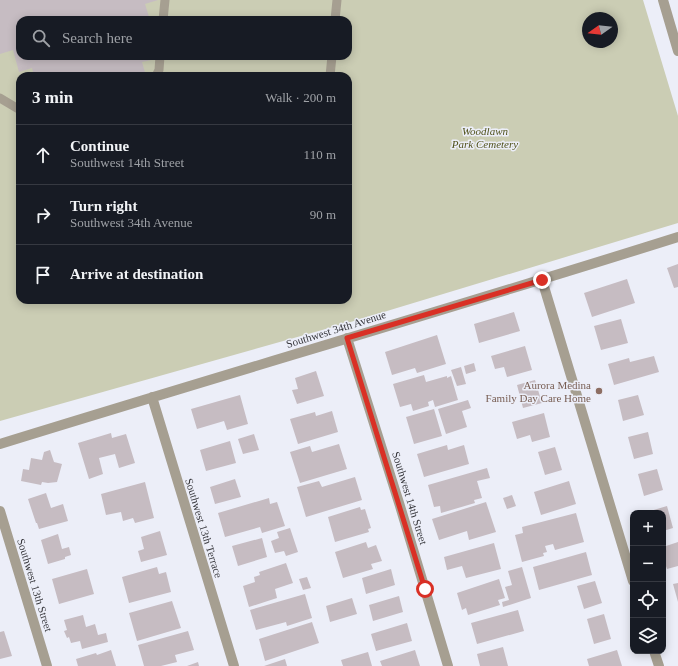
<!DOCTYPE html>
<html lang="en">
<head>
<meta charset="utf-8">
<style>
	:root { --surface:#171b24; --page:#242831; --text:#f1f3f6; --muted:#9ea1a6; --line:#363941 }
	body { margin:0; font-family:"Times New Roman",serif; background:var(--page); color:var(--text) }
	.controls { position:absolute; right:12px; bottom:12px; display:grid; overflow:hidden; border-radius:8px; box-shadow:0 2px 10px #0003 }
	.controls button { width:36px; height:36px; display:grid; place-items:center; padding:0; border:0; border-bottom:1px solid var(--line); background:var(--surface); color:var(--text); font:20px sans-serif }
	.compass { position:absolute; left:582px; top:12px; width:36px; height:36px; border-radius:50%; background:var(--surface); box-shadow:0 2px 10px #0003; rotate:255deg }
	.stop { position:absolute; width:12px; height:12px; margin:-9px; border:3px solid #d93025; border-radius:50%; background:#fff }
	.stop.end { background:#d93025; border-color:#fff; box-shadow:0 1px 4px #0008 }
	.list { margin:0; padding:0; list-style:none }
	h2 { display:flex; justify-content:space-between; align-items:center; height:52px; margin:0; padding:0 16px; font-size:17px }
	h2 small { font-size:13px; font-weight:400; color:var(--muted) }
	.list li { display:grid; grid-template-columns:26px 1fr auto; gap:12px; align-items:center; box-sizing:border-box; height:60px; padding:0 16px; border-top:1px solid var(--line) }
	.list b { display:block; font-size:15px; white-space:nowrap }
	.list p { margin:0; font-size:13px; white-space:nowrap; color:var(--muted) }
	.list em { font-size:13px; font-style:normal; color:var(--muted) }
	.icon { flex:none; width:22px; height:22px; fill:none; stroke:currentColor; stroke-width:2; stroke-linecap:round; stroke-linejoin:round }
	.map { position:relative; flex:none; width:678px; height:666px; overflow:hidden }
	.search { position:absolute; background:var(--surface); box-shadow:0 2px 10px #0003; left:16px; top:16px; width:336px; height:44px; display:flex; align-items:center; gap:10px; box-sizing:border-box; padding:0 14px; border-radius:12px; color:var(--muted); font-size:15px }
	.panel { position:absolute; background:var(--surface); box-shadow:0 2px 10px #0003; left:16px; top:72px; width:336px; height:232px; border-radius:12px }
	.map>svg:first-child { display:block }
	.green { fill:#cbcdb4; fill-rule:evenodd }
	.building { fill:#c6bcc2 }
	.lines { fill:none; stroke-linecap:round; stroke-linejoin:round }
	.service { stroke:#a69f91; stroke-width:9 }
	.minor { stroke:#a69f91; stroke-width:10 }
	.tertiary { stroke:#a69f91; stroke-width:10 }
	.route { stroke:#d93025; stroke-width:5 }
	.education-dot { fill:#8d6e63; stroke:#eceef8; stroke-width:1.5 }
	.labels { text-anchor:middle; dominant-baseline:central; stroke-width:3; stroke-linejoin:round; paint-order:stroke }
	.park-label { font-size:11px; font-style:italic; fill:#50521b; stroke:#eceef8 }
	.street-label { font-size:11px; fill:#38383d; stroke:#eceef8 }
	.education-label { font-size:11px; fill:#785e54; stroke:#eceef8; text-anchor:end }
</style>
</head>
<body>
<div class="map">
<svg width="678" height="666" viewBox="0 0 678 666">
	<rect width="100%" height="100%" fill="#eceef8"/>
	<path class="green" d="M0 0H643L678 116V223L354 321 0 421ZM588 18H612V42H588ZM20 20H348V56H20ZM20 76H348V300H20Z"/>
	<path class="building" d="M0 0H158L145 4 150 20H20V56H150L151 60 142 62 146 76H34L32 68 19 72 13 50 0 54Z
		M678 264V287L674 288 667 268Z
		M627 279 635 303 592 317 584 293Z
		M514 312 520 331 479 343 474 324Z
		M621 319 628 343 601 350 594 326Z
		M437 335 446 364 417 373 415 368 392 375 385 352Z
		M525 346 532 370 507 377 504 367 495 369 491 356Z
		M654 356 659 372 614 385 608 364 629 358 630 362Z
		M474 363 476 371 466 374 464 366Z
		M461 367 466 384 457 386 451 370Z
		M316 371 324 396 297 404 292 390 298 389 295 378Z
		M424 375 426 382 447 376V378L451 376 458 400 435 407 433 400 428 402 429 406 413 411 411 404 400 407 393 384Z
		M535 380 542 403 523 408 517 385Z
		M240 395 248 424 227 430 224 421 197 429 191 409Z
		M638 395 644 415 623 421 618 400Z
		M468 400 471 408 462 411 467 427 446 434 438 409Z
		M434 409 442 436 414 444 406 417Z
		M332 411 338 432 298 444 290 419 315 412 316 416Z
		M544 413 550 437 532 442 530 435 517 439 512 422Z
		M648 432 653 454 634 459 628 437Z
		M111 433 112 438 126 434 135 463 119 468 115 454 99 458 103 474 89 479 78 443Z
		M254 434 259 450 243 454 238 439Z
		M230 441 236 463 206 471 200 450Z
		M339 444 347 469 300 483 290 452 310 446 312 452Z
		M447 445 448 450 464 445 469 464 424 477 417 454Z
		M555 447 562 470 545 475 538 452Z
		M50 450 54 462 62 464 57 482 48 483 42 482 41 485 21 481 23 469 29 470 31 458 42 460 44 452Z
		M487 468 490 478 477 481 482 498 474 500 475 503 441 513 440 506 434 507 428 485Z
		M657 469 663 490 644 496 638 474Z
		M355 477 362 500 306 517 297 487 319 481 322 487Z
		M235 479 241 497 215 504 210 487Z
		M569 481 576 504 541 515 534 492Z
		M145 482 154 518 135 523 133 518 123 521 121 512 106 515 101 494Z
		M46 493 51 508 63 504 68 521 39 529 37 523H36L28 499Z
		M512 495 516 506 507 509 503 498Z
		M269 498 270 504 277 502 285 526 262 533 260 527 225 537 218 513Z
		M486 502 496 532 469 540 467 531 439 540 432 519Z
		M667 506 673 528 663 531V513H647V512Z
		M360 507 361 510 365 509 371 528 368 529 369 532 335 542 328 517Z
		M576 513 584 542 555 550 553 544 545 546 547 552 543 553 544 556 522 562 515 535 523 533 522 527Z
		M290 528 298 552 286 556 284 551 275 553 271 541 279 538 277 532Z
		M160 531 167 555 141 562 138 551 144 549 141 537Z
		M58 534 62 549 69 547 71 555 65 557V559L48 564 41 540Z
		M262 538 267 557 238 566 232 546Z
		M366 542 368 548 376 545 382 561 371 564 373 569 343 578 335 552Z
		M678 542V566L667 569 663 557V547Z
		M494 543 501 569 466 578 462 566 447 570 444 557Z
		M586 552 592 575 539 590 533 567Z
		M286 563 293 583 275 589 277 598 249 607 243 586 255 582 254 577 260 575 259 572Z
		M157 567 159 574 166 572 171 592 129 603 122 577Z
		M522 567 531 598 503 607 502 602 509 600 505 587 512 585 508 571Z
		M87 569 94 594 59 604 52 579Z
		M391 569 395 585 366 594 362 578Z
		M307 577 311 588 303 590 299 579Z
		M499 579 505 598 498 600 500 605 468 615 466 608 462 610 457 593Z
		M595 581 602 603 584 609 577 586Z
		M678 583V602L673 584Z
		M305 594 312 618 287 626 286 622 256 630 250 610Z
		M399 596 403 612 373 621 369 605Z
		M352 598 357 614 330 622 326 606Z
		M172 601 181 628 137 641 129 613Z
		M518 610 524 631 477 644 471 623Z
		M604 614 611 639 594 644 587 619Z
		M83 615 86 627 95 624 98 635 106 633 108 642 82 649 80 641 71 643 69 637 67 638 64 631 67 630 64 620Z
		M312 622 319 643 265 661 259 639Z
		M407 623 412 641 376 651 371 634Z
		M4 631 12 656 0 659V632Z
		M188 631 194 650 175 655 177 662 161 666H144L138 645Z
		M503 647 508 666H480L477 654Z
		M111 650 116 666H78L76 659 96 653 97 655Z
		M415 650 420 666H382L380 661Z
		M617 650 622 666H589L587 659Z
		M368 652 372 666H343L341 660Z
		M285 659 287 666H264Z
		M198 662 199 666H187Z"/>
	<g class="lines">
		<path class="service" d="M163 20 165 0
			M335 20 337 0
			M156 76 159 70 160 56
			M330 76 332 56
			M0 98 20 110"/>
		<path class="minor" d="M542 280 633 581
			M347 338 400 506 448 666
			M152 397 234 666
			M0 444C226 374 453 308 678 237
			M0 511 47 666
			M654 651 659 666"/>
		<path class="tertiary" d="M663 0 678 51"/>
	</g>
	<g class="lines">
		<path class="route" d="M425 589 347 338 542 280"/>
	</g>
	<circle class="education-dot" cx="599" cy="391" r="4"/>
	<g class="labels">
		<g class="park-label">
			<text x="485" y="131">Woodlawn<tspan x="485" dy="13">Park Cemetery</tspan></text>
		</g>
		<g class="street-label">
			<text transform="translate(336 329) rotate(-17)">Southwest 34th Avenue</text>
			<text transform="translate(410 498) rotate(73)">Southwest 14th Street</text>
			<text transform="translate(204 528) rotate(73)">Southwest 13th Terrace</text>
			<text transform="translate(35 585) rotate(73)">Southwest 13th Street</text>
		</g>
		<g class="education-label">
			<text x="591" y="385">Aurora Medina<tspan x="591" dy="13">Family Day Care Home</tspan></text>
		</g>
	</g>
</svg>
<div class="controls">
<button>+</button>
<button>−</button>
<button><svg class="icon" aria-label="locate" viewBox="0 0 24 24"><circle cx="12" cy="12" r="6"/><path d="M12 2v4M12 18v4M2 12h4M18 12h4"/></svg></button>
<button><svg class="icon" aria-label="layers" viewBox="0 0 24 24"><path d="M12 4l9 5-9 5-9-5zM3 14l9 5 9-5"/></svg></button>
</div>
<svg class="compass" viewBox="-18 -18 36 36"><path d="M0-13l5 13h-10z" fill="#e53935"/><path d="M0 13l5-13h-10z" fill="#9ea1a6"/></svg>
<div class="stop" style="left:425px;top:589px"></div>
<div class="stop end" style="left:542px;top:280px"></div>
<div class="search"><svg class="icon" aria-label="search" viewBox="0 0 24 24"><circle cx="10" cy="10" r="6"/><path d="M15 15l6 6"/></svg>Search here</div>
<section class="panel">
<h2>3 min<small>Walk · 200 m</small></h2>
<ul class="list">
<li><svg class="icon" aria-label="ahead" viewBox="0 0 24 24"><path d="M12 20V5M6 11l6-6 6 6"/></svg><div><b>Continue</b><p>Southwest 14th Street</p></div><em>110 m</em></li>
<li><svg class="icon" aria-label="right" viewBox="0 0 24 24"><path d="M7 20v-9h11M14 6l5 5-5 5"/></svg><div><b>Turn right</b><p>Southwest 34th Avenue</p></div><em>90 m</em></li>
<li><svg class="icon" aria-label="arrive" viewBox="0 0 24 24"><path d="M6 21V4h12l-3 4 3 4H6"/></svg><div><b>Arrive at destination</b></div></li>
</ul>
</section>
</div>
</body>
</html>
